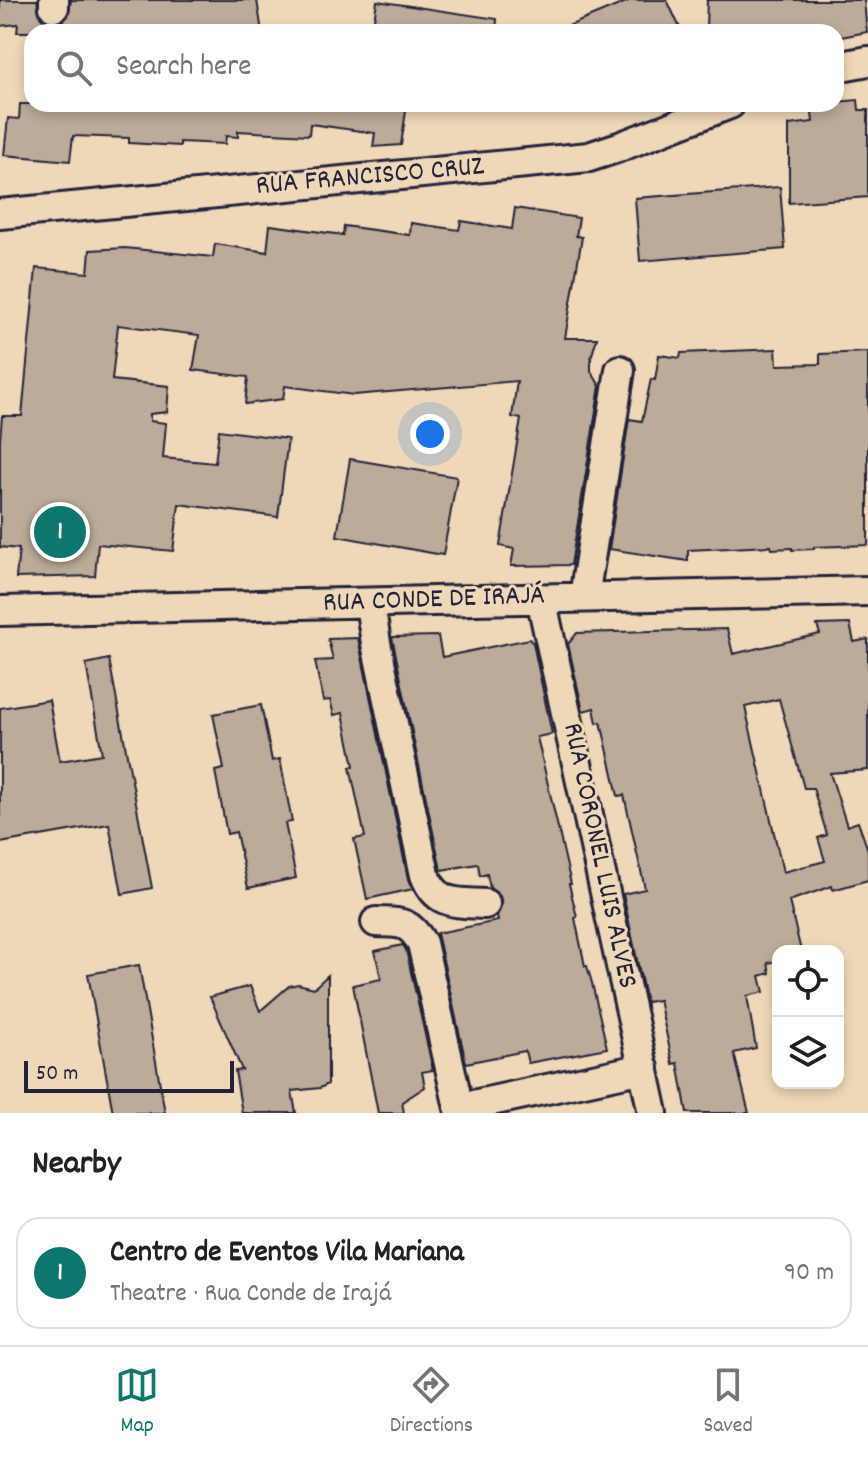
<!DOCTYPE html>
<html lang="en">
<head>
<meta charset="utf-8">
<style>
	:root { --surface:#fff; --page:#f6f6f6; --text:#202124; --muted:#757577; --line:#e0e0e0; --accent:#0f766e }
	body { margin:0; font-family:Dekko,sans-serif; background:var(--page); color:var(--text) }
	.controls { position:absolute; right:24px; bottom:24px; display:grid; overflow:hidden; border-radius:16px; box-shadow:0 4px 12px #0003 }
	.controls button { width:72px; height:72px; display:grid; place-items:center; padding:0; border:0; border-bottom:2px solid var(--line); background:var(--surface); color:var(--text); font:40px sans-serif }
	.scale { position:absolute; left:24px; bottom:20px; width:210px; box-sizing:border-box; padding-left:8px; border:4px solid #22223b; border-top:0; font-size:22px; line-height:28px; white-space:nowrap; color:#22223b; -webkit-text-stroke:6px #eed8b7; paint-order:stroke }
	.you { position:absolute; left:430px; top:434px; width:28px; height:28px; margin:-20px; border:6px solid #fff; border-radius:50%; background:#1a73e8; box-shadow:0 0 0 12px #1a73e833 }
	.badge { display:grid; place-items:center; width:52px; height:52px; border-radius:50%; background:var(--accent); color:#fff; font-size:26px; font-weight:700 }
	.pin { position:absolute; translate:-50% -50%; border:4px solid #fff; box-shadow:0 2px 8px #0006 }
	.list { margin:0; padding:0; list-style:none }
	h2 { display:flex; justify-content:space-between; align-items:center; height:104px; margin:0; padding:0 32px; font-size:34px }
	h2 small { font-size:26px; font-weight:400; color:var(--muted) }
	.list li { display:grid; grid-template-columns:52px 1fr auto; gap:24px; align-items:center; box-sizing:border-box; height:112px; margin:0 16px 16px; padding:0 16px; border:2px solid var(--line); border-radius:24px }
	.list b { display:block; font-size:30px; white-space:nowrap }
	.list p { margin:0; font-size:26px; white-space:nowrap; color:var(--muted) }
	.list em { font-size:26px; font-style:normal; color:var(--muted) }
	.icon { flex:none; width:44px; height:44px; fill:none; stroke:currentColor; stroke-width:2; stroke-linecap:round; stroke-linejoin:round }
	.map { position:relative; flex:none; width:868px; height:1113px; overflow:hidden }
	.search { position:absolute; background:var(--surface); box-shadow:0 4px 12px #0003; left:24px; right:24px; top:24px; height:88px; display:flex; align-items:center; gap:20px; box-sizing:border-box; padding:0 28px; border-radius:24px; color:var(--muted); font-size:30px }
	.sheet { height:232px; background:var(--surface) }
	nav { display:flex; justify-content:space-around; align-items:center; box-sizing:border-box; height:112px; border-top:2px solid var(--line); background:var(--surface); font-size:22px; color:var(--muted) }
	nav a { display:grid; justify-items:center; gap:4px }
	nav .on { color:var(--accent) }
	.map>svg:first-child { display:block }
	.building { fill:#bbab98; stroke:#22223b; stroke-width:2; fill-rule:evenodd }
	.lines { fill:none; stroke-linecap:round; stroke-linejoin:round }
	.street-casing { stroke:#22223b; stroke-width:34 }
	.street { stroke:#eed8b7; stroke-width:28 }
	.labels { text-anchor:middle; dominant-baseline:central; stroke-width:6; stroke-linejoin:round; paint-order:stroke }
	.street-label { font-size:28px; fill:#22223b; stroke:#eed8b7 }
</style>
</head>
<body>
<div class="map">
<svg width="868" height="1113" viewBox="0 0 868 1113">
	<rect width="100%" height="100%" fill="#eed8b7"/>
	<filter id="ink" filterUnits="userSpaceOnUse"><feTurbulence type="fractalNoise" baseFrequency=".0125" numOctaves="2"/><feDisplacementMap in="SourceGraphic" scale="16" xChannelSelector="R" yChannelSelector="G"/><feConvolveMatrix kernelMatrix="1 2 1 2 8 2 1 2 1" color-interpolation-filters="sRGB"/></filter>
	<g filter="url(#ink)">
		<path class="building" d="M0 0H37L40 16 46 22 53 24 62 22 68 16 71 0H257L262 32 184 29V32H17L18 24 0 26Z
			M631 0H667L680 28H661L663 32H554Z
			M707 0H864L867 32 836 38V32H726V28H706Z
			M377 1 497 19 496 32H372Z
			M858 100 859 110H868V197L789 203V125L813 122 811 104H836V102Z
			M20 104H407L401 145 373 147 375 133 310 124 309 135 238 131V137L226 136 225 144 180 142V146L129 143V138L73 136 70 161 4 155 8 118 19 119Z
			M780 187 785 249 640 261 635 198Z
			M515 208 579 218 576 236 582 237 565 338H597L591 358V371L600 386 571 565 511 566 514 549 500 546 521 419 512 417 517 381 354 395 285 386 283 399 245 404 248 377 193 370 199 335 118 325 112 380 169 386 167 412 150 414V421L166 423 163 458 215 463 219 430 288 439 278 517 179 504 173 551 98 544 95 576 16 578 19 549 0 547V440L2 416H22L36 268 88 273 90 250 125 248 213 257 215 244 267 252 270 225 343 235 344 226 410 235 411 223 459 230 461 221 512 229Z
			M776 349 777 365 820 364V354L868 352V545L814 547V549L792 550V548L772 549 771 546 688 550V561L609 549 629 419 642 421 651 379 655 380 659 355 680 358 681 353Z
			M350 459 457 477 443 555 337 536Z
			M850 624 854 642 868 639V770L830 773 847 826 858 822 868 850V880L833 890 832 886 789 901 801 951H778V961L768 963 770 973 760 976 764 992 747 996 756 1048 734 1053 749 1113H687L678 1063 673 1064 659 1000 646 1002 623 894 645 889 624 795 618 796 601 722 597 723 594 708 583 711 568 644 577 633 727 629 733 654 820 634 817 625ZM779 699 804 788H813L827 835 818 838 825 861 783 872 745 707Z
			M438 636 442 657 529 639 533 643 552 734 537 737 571 884H569L577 917 575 918 585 966H587L592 983 607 1048 528 1063 525 1051 466 1063 437 933 498 921 497 916 502 904 500 896 490 888 487 874 480 876 478 864 441 870 392 637Z
			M358 638 408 879 413 889 367 899 354 839 365 837 350 767 354 766 343 713 334 715 330 700 323 701 315 661 333 660 328 639Z
			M109 659 152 888 122 894 109 824 0 843V708L49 700 60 761 102 754 86 664Z
			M261 705 272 761 280 759 292 822 285 823 296 878 248 888 236 832 227 834 215 771 224 769 213 714Z
			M403 945 406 950 433 1070 422 1072 425 1087 402 1102 404 1113H378L353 985 381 979 375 951Z
			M139 965 165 1113H113L88 974Z
			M328 975V1084L320 1088 292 1091 296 1113H242L235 1071 242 1070 210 997 250 986 260 1011 289 986 298 984 314 988Z"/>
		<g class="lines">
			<defs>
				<path id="street" d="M54 0V7
					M836 67 868 61
					M0 214 589 157 619 147 730 104
					M584 597 620 370
					M541 598 653 1113
					M370 604 376 643 425 875C437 906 456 902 485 904
					M0 611C289 605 579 597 868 591
					M376 922C400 923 408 920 422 943L459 1108 644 1068"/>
			</defs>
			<use href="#street" class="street-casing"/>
			<use href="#street" class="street"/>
		</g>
	</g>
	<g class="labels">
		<g class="street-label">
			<text transform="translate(370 178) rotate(-5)">RUA FRANCISCO CRUZ</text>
			<text transform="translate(434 601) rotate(-2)">RUA CONDE DE IRAJÁ</text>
			<text transform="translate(598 856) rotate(78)">RUA CORONEL LUIS ALVES</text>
		</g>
	</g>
</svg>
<div class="controls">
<button><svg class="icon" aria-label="locate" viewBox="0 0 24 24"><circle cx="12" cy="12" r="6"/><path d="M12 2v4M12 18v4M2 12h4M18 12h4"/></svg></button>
<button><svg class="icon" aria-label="layers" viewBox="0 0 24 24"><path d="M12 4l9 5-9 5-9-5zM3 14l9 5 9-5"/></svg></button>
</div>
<div class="scale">50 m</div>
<div class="you"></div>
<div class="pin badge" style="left:60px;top:532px">1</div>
<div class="search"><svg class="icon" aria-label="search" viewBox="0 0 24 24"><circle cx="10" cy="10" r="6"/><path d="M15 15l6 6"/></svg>Search here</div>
</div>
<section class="sheet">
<h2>Nearby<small></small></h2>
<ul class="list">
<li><span class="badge">1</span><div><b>Centro de Eventos Vila Mariana</b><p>Theatre · Rua Conde de Irajá</p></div><em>90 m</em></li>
</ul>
</section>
<nav>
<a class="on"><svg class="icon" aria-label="map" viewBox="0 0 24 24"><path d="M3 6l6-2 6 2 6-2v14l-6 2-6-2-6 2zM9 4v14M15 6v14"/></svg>Map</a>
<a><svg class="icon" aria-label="directions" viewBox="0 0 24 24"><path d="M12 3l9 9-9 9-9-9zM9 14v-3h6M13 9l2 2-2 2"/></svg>Directions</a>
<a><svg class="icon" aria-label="saved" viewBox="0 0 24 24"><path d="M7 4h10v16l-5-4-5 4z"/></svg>Saved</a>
</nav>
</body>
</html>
